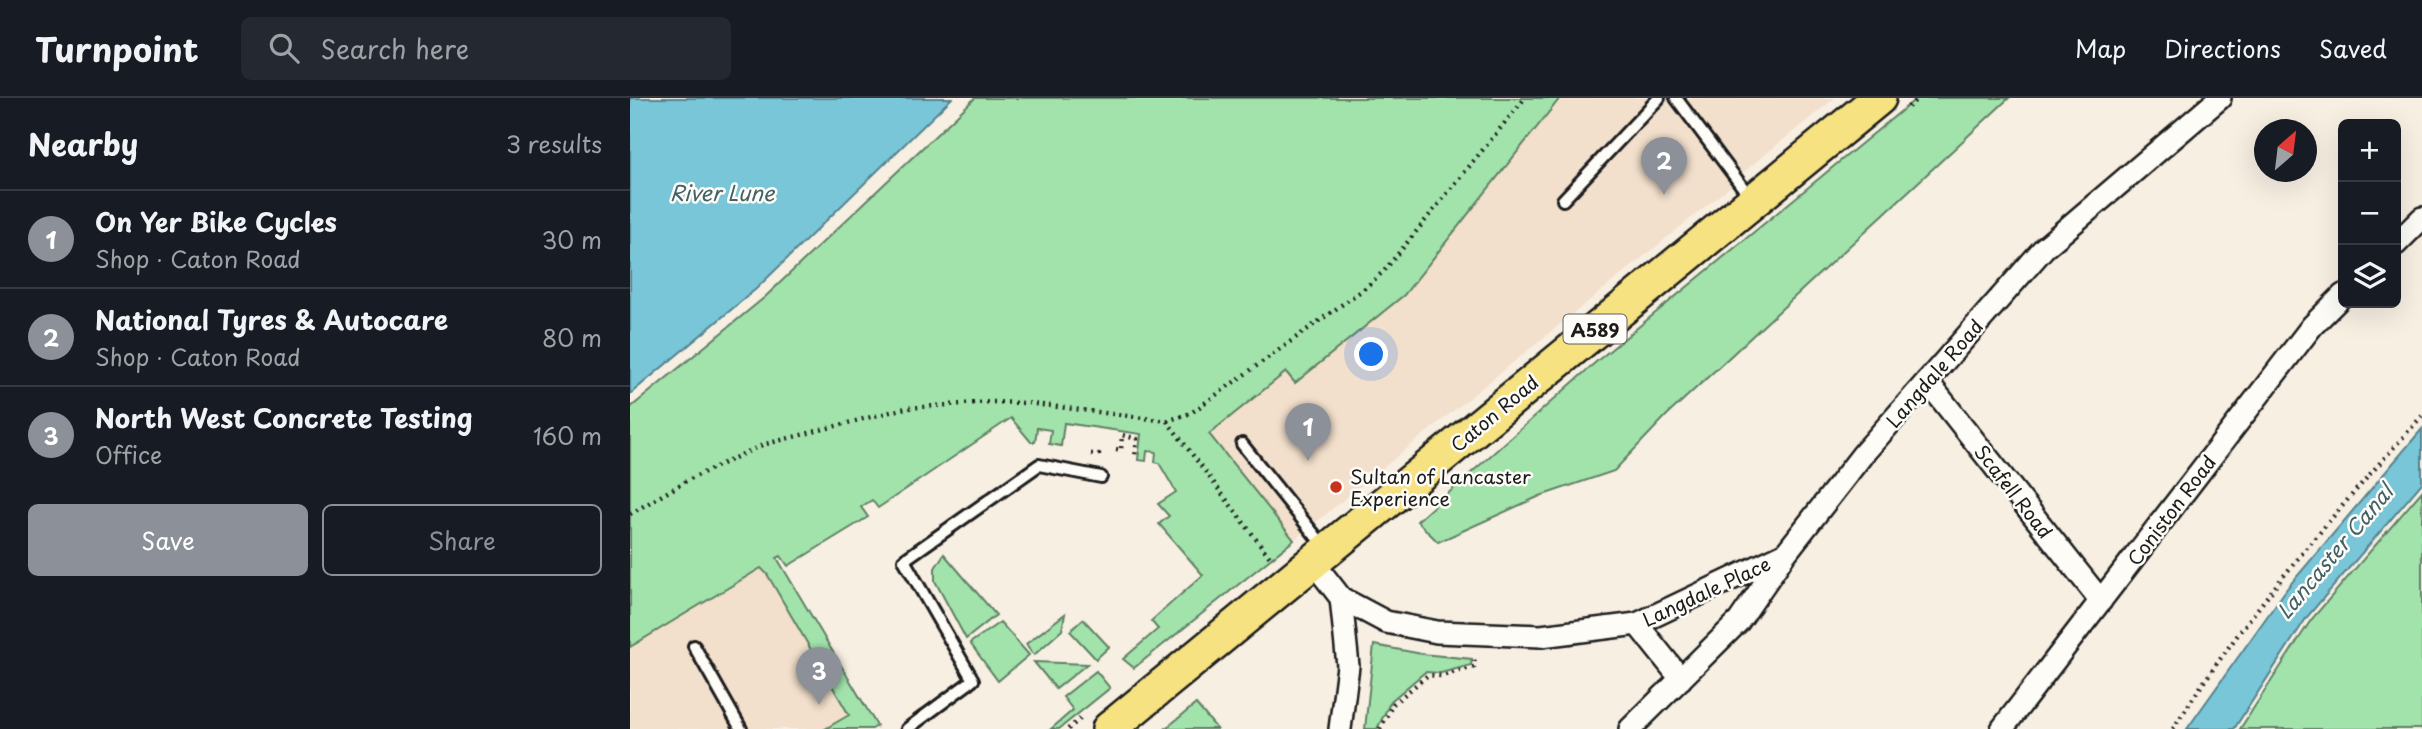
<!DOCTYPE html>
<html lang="en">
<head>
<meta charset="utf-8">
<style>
	:root { --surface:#171b24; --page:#242831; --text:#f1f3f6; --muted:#9ea1a6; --line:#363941; --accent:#8c9099 }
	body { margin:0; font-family:"Playpen Sans",sans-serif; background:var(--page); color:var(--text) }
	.controls { position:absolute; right:21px; top:21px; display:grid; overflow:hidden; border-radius:10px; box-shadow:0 7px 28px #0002 }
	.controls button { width:63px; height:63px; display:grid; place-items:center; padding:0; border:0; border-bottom:2px solid var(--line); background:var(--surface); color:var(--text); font:35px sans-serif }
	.compass { position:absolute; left:1624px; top:21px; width:63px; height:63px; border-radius:50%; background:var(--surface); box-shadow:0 7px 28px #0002; rotate:28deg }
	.you { position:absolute; left:742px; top:257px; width:24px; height:24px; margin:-18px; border:5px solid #fff; border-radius:50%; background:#1a73e8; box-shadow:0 0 0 10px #1a73e833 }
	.badge { display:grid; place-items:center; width:46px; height:46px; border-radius:50%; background:var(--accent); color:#fff; font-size:23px; font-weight:700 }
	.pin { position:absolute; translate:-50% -58px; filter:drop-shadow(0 2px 4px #0008) }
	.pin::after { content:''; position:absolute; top:37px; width:24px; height:21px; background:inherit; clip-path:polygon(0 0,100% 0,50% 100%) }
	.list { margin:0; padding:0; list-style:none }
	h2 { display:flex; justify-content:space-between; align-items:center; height:91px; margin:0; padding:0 28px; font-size:30px }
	h2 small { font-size:23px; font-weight:400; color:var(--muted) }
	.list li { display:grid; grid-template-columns:46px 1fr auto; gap:21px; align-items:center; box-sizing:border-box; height:98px; padding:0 28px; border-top:2px solid var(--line) }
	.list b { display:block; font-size:26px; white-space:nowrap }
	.list p { margin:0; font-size:23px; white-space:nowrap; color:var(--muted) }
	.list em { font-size:23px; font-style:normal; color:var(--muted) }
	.actions { display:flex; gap:14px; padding:21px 28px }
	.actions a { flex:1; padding:16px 0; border:2px solid var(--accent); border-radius:10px; text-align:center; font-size:24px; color:var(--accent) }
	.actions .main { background:var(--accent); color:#fff }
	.icon { flex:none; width:38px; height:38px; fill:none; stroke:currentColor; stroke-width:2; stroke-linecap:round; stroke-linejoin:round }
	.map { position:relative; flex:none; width:1792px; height:631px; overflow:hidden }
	header { display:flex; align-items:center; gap:42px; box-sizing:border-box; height:98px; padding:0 35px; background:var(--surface); border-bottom:2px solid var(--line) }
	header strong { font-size:33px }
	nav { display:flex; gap:38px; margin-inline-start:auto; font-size:24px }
	.search { width:490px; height:63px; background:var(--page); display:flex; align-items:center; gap:18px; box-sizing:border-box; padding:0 24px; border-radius:10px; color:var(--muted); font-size:26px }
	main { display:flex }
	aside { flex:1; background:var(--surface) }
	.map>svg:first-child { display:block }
	.built { fill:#f2dfcc }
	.green { fill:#a2e3ac; stroke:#5f8064; stroke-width:2 }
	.water { fill:#79c6d8; stroke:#54828d; stroke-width:2 }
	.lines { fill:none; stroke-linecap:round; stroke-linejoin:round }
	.service-casing { stroke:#1c1c1c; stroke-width:16 }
	.minor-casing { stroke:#1c1c1c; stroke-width:26 }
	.primary-casing { stroke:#1c1c1c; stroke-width:38 }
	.path { stroke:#1c1c1c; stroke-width:4.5; stroke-dasharray:2 5; stroke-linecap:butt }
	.service { stroke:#fdfcf7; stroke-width:10 }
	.minor { stroke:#fdfcf7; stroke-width:21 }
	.primary { stroke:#f6e281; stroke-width:33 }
	.poi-dot { fill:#c8321e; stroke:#fdfcf7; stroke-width:2.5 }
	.labels { text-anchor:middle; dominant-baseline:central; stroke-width:5; stroke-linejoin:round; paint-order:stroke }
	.shield { fill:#fdfcf7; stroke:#605f5e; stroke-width:2 }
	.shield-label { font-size:18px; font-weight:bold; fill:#1c1c1c }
	.street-label { font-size:19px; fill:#1c1c1c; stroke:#fdfcf7 }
	.poi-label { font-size:19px; fill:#1c1c1c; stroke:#fdfcf7; text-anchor:start }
	.water-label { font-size:21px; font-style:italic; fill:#416067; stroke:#fdfcf7 }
</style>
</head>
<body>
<header>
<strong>Turnpoint</strong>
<div class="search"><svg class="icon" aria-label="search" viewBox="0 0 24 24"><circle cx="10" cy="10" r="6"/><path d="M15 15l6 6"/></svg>Search here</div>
<nav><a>Map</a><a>Directions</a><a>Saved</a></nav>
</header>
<main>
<aside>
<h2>Nearby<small>3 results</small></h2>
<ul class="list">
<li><span class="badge">1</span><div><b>On Yer Bike Cycles</b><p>Shop · Caton Road</p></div><em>30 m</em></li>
<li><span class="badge">2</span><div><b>National Tyres &amp; Autocare</b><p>Shop · Caton Road</p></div><em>80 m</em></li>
<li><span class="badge">3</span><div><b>North West Concrete Testing</b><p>Office</p></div><em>160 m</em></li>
</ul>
<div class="actions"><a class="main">Save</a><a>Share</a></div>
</aside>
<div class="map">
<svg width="1792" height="631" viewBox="0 0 1792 631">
	<rect width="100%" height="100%" fill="#f8efe3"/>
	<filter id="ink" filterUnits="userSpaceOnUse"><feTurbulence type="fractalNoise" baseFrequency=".0143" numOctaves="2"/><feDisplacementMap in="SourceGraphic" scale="14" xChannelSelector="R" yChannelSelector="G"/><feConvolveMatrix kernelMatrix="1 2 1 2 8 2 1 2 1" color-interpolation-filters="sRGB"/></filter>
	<g filter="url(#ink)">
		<path class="built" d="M930 0H1205L1106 80 1102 87 664 442 579 337 656 273 665 284 774 197Z
			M147 460 249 631H0V549Z"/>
		<path class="green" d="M345 0H930L774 197 665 285 656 274 579 336 664 442 504 570 493 561 528 531 521 523 573 477 529 426 539 418 528 406 546 394 529 365 525 364 526 354 517 353 516 363 508 362 511 336 434 325 431 348 419 346 421 332 407 330 405 344H401L381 320 248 410 242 402 231 409 238 419 158 468 151 458 147 460 247 628 242 631H195L219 617 137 476 131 470 0 549V310L135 199Z
			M1287 0H1379L1037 317 984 373 910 398 808 444 787 423 967 263Z
			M1792 393V631H1610L1681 522Z
			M314 456 366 517 336 541 305 483V470Z
			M435 516 432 532 404 557 396 546Z
			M453 521 479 549 466 561 440 533Z
			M370 524 399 557 368 583 340 545Z
			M744 547 792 556 842 561 841 567 811 575 795 574 761 603 747 631H735Z
			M404 564 457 566 426 591Z
			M466 573 480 590 429 631H421L443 612 433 599Z
			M566 606 587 631H535Z"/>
		<path class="water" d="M0 0H322L126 191 0 296Z
			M1792 331V385L1677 519 1604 631H1557L1658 489Z"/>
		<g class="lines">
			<defs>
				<path id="service" d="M1046 0 1120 99
					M933 102 1029 0
					M612 346 696 451
					M64 548 111 631
					M277 631 343 582 274 462 409 367 471 379"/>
				<path id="minor" d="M1766 146 1792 120
					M1297 283 1471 503
					M683 464 711 500 756 524 807 534 911 538 1007 526 1154 456
					M1007 526 1051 581
					M710 631 718 568 711 500
					M1000 631 1109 523 1155 456 1233 356 1414 150 1590 0
					M1372 631 1682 228 1713 197"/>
				<path id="primary" d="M479 631 1249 0"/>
			</defs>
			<use href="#service" class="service-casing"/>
			<use href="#minor" class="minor-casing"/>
			<use href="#primary" class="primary-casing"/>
			<path class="path" d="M1278 9 1288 0
				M537 323 642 462
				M486 351 491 352 492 337 507 341 505 359
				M461 356H469L468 353
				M0 416 58 382 132 347 276 310 361 304 397 305 537 323 561 315 735 190 754 173 895 0
				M438 631 451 620
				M750 631 763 606 798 577 812 578 844 569 845 558
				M1543 631C1614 518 1703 417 1792 318"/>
			<use href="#service" class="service"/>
			<use href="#minor" class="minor"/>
			<use href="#primary" class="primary"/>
		</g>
	</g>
	<circle class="poi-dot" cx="706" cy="389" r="7"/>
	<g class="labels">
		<rect class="shield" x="933.5" y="216.5" width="63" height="29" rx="5"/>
		<g class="shield-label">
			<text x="965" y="231">A589</text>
		</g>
		<g class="street-label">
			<text transform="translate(1304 275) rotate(-49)">Langdale Road</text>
			<text transform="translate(864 315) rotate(-40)">Caton Road</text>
			<text transform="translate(1384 393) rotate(52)">Scafell Road</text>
			<text transform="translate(1541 412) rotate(-53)">Coniston Road</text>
			<text transform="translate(1076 493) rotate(-25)">Langdale Place</text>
		</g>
		<g class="poi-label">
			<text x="720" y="378">Sultan of Lancaster<tspan x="720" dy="22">Experience</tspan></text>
		</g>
		<g class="water-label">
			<text x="92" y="94">River Lune</text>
			<text transform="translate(1704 453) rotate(-50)">Lancaster Canal</text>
		</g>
	</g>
</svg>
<div class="controls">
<button>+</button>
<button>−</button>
<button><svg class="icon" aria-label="layers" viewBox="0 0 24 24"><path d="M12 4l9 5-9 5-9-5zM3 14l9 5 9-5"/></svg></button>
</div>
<svg class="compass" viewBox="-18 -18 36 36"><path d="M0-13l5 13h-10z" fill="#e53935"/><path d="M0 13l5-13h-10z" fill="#9ea1a6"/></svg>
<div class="you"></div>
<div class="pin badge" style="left:678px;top:363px">1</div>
<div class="pin badge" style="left:1034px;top:97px">2</div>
<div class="pin badge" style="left:189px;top:607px">3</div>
</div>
</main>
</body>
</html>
